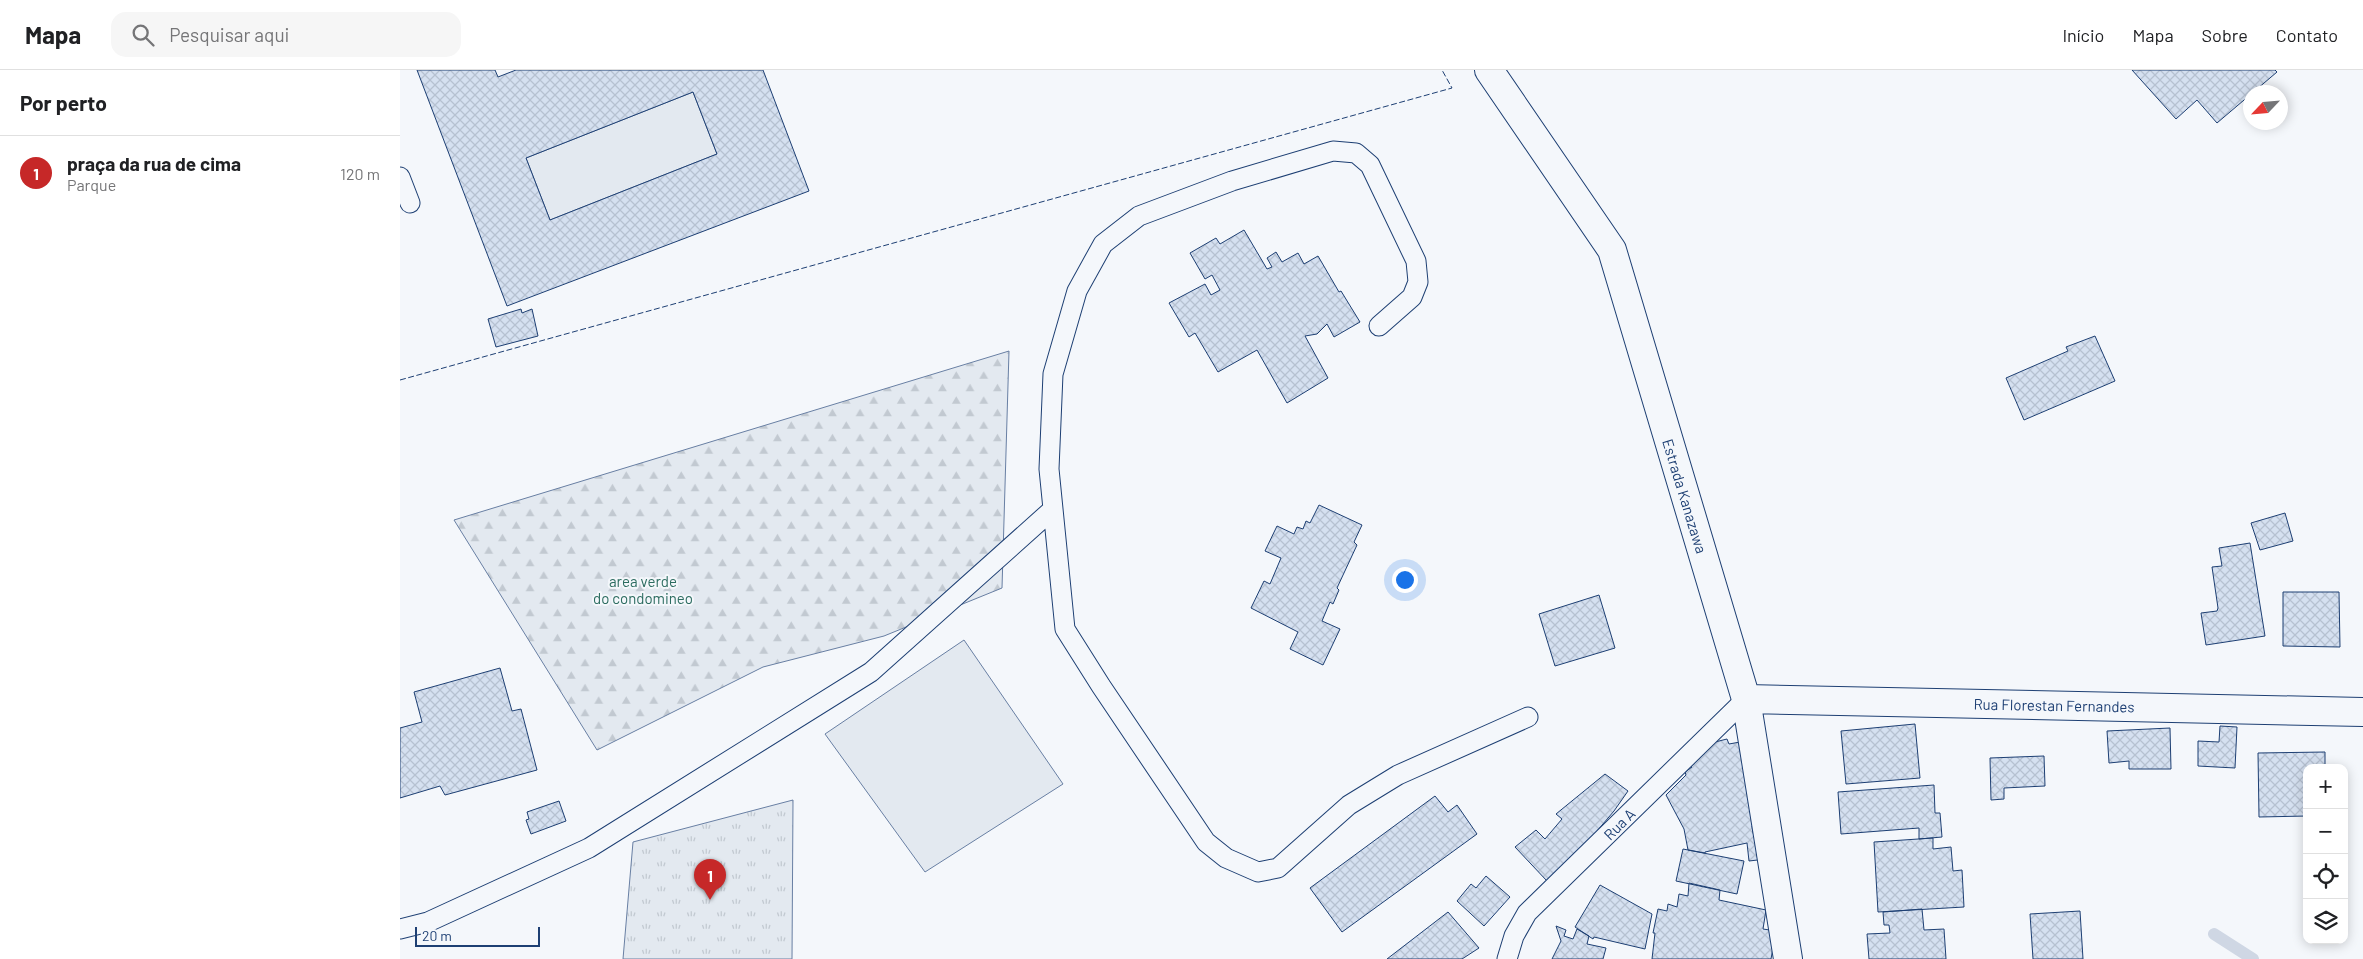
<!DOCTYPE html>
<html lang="pt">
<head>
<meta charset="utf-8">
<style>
	:root { --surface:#fff; --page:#f6f6f6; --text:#202124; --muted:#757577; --line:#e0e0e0; --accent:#c62828 }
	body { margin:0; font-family:Barlow,sans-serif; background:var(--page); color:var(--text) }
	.controls { position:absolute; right:15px; bottom:15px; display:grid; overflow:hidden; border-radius:10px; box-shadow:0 2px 12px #0003 }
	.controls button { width:45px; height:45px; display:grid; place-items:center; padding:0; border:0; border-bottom:1px solid var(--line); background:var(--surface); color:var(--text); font:25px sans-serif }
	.compass { position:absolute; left:1843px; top:15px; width:45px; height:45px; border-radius:50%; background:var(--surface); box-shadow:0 2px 12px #0003; rotate:244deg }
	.scale { position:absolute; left:15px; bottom:12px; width:125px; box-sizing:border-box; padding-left:5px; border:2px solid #1d3f73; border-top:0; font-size:14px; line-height:18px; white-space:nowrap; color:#1d3f73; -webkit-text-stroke:4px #f4f7fb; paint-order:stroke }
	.you { position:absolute; left:1004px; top:509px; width:18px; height:18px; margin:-12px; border:4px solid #fff; border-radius:50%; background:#1a73e8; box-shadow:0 0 0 8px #1a73e833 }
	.badge { display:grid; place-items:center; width:32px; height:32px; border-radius:50%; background:var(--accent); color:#fff; font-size:16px; font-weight:700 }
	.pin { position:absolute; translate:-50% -41px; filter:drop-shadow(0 1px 2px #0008) }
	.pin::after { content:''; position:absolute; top:26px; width:18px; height:15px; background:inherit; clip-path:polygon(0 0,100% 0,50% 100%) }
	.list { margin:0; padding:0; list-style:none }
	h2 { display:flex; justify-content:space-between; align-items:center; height:65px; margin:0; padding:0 20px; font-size:21px }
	h2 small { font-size:16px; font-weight:400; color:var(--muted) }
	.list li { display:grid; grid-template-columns:32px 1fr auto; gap:15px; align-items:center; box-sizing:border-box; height:75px; padding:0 20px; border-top:1px solid var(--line) }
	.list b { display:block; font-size:19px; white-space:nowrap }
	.list p { margin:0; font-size:16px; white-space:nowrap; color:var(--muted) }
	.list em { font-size:16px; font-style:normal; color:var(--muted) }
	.icon { flex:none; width:28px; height:28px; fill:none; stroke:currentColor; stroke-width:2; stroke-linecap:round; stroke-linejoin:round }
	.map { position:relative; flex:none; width:1963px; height:889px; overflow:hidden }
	header { display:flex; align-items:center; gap:30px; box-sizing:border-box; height:70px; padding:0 25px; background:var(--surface); border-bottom:1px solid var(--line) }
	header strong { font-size:24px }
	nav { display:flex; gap:28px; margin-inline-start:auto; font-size:18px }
	.search { width:350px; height:45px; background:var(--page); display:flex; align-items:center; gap:12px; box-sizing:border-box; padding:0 18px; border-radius:15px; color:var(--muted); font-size:19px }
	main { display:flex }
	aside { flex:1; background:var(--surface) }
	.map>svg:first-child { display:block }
	.forest { fill:url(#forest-firs); stroke:#687fa3 }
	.park { fill:url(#park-tufts); stroke:#687fa3 }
	.garden { fill:#e3e9f0; stroke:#687fa3 }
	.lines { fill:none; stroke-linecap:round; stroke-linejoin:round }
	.stream { stroke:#cfd7e4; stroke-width:12 }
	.building { fill:url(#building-cross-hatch); stroke:#1d3f73; fill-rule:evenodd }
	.service-casing { stroke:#1d3f73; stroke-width:21 }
	.minor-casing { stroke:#1d3f73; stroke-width:30 }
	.service { stroke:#f4f7fb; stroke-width:19 }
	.minor { stroke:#f4f7fb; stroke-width:28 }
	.fence { stroke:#1d3f73; stroke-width:1; stroke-dasharray:6 2.5; stroke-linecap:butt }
	.labels { text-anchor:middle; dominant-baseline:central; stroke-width:4; stroke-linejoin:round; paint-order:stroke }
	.street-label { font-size:15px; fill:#1d3f73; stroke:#f4f7fb }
	.park-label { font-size:15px; fill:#2c6c60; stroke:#f4f7fb }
</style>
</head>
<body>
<header>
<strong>Mapa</strong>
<div class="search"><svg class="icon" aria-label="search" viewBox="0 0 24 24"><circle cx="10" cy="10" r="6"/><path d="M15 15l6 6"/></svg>Pesquisar aqui</div>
<nav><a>Início</a><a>Mapa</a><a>Sobre</a><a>Contato</a></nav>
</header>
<main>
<aside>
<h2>Por perto<small></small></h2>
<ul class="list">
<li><span class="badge">1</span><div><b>praça da rua de cima</b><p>Parque</p></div><em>120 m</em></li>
</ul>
</aside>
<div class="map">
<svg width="1963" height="889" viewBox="0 0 1963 889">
	<defs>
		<pattern id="forest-firs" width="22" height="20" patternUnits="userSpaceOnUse" patternTransform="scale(1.25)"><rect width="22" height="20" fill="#e3e9f0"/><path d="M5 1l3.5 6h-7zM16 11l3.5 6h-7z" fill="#c2c9d1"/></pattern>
		<pattern id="park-tufts" width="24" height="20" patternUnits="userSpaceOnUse" patternTransform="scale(1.25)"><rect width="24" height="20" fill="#e3e9f0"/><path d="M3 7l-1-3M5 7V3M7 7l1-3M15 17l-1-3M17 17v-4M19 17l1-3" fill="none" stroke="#c2c9d1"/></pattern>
		<pattern id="building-cross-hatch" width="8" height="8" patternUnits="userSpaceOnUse" patternTransform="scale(1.25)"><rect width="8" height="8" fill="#d5e0f0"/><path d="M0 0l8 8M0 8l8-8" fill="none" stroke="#b6c1d1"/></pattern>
	</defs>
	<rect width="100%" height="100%" fill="#f4f7fb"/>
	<path class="forest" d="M609 281 602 518 484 566 363 597 197 680 54 450Z"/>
	<path class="park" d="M393 730 392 889H223L233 772Z"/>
	<path class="garden" d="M293 22 317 84 150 150 126 88Z
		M564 570 663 714 525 802 425 664Z"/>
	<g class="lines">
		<path class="stream" d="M1814 864 1853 889"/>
	</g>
	<path class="building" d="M17 0H95L98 7 116 0H363L409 121 107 236ZM293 22 317 84 150 150 126 88Z
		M1732 0H1875L1877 2 1817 53 1797 30 1776 49Z
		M844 160 867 199 872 197 867 188 876 182 882 192 898 183 904 194 918 186 939 222 941 221 960 252 934 267 927 254 917 264 905 266 928 308 887 333 857 280 818 302 795 263 789 267 769 233 805 214 811 225 820 220 812 205 805 209 790 183 816 168 820 174Z
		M121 239 122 243 132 239 138 266 96 277 88 249Z
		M1695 266 1715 311 1624 350 1606 308 1668 281 1666 277Z
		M919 435 962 455 954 472 957 475 937 518 939 520 933 534 930 532 922 551 940 559 923 595 890 579 898 562 851 538 864 511 870 514 881 488 865 481 877 456 894 464 897 457 903 459 906 451 910 453Z
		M1885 443 1893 471 1860 480 1851 453Z
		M1850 473 1865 566 1806 575 1801 543 1817 541 1818 538 1812 497 1822 496 1819 478Z
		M1883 522H1939L1940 577 1883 576Z
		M1199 525 1215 578 1155 596 1139 544Z
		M100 598 112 641 121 639 137 700 45 725 40 716 0 728V658L22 652 14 622Z
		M1515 654 1520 708 1446 714 1441 661Z
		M1820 656 1837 657 1835 698 1798 696V671L1819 672Z
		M1770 658 1771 699H1729V691L1709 693 1707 661Z
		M1327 669 1329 674 1340 672 1360 754 1352 756 1354 767H1363L1366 789 1349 791 1347 773 1305 782V783L1288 780 1284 759 1266 725 1286 705 1285 702 1292 697 1290 696 1303 675Z
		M1925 682V698H1907V746L1859 747 1858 683Z
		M1644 686 1645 716 1604 718V729L1591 730 1590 688Z
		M1205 704 1228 721 1214 741 1180 781 1147 811 1115 777 1136 760 1145 769 1162 749 1156 744Z
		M1534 715 1535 743H1540L1542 767 1519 769V758L1441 764 1438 722Z
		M1035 726 1048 742 1057 735 1077 764 942 862 910 818Z
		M159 731 166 751 131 764 126 750 129 749 127 742Z
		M1533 768V779L1551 777 1553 801 1562 800 1564 837 1478 842 1474 772Z
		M1283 779 1344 791 1337 824 1276 811Z
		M1086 806 1110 827 1084 856 1057 831 1071 814 1076 818Z
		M1289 813 1320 820 1319 830 1366 840 1363 859 1376 861 1371 889H1252L1255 863H1253L1258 839 1267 841 1268 834 1277 837 1279 824 1288 826Z
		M1200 815 1252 844 1245 879 1194 867 1193 869 1175 857Z
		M1522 839 1524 860 1544 859 1546 889H1469L1467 864 1490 863 1489 855H1484L1483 842Z
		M1680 841 1683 889H1633L1630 844Z
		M1048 842 1079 878 1062 889H987Z
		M1156 856 1166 860 1164 866 1173 869 1177 859 1189 866 1187 874 1206 878 1203 889H1152L1161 871Z"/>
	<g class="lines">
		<defs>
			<path id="service" d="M0 107 10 133
				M979 256 1012 227 1018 212 1016 191 970 95 956 83 933 81 832 111 739 146 703 174 677 221 653 304 649 399 665 559 701 616 806 772 826 788 858 802 878 798 949 735 998 705 1128 647
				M0 859 28 852 189 778 471 602 652 440
				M1107 889 1114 866 1127 843 1346 629"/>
			<path id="minor" d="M1089 0 1212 180 1346 629 1388 889
				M1346 629 1963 642"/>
		</defs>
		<use href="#service" class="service-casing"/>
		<use href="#minor" class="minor-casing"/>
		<use href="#service" class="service"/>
		<use href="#minor" class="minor"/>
		<path class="fence" d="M0 310 1052 18 1042 0"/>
	</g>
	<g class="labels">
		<g class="street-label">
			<text transform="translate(1285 426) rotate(73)">Estrada Kanazawa</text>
			<text transform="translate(1654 635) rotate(1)">Rua Florestan Fernandes</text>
			<text transform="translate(1219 754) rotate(-45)">Rua A</text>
		</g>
		<g class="park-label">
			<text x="243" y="511">area verde<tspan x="243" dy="17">do condomineo</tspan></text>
		</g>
	</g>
</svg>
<div class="controls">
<button>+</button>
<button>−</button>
<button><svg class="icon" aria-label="locate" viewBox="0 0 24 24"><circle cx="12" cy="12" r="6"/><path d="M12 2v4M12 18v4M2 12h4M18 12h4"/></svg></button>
<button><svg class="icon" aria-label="layers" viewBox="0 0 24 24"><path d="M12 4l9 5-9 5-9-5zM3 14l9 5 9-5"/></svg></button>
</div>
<svg class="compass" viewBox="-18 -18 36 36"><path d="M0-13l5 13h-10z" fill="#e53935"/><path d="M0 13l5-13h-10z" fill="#757577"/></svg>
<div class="scale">20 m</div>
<div class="you"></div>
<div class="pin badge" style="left:310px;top:830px">1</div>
</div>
</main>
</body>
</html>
